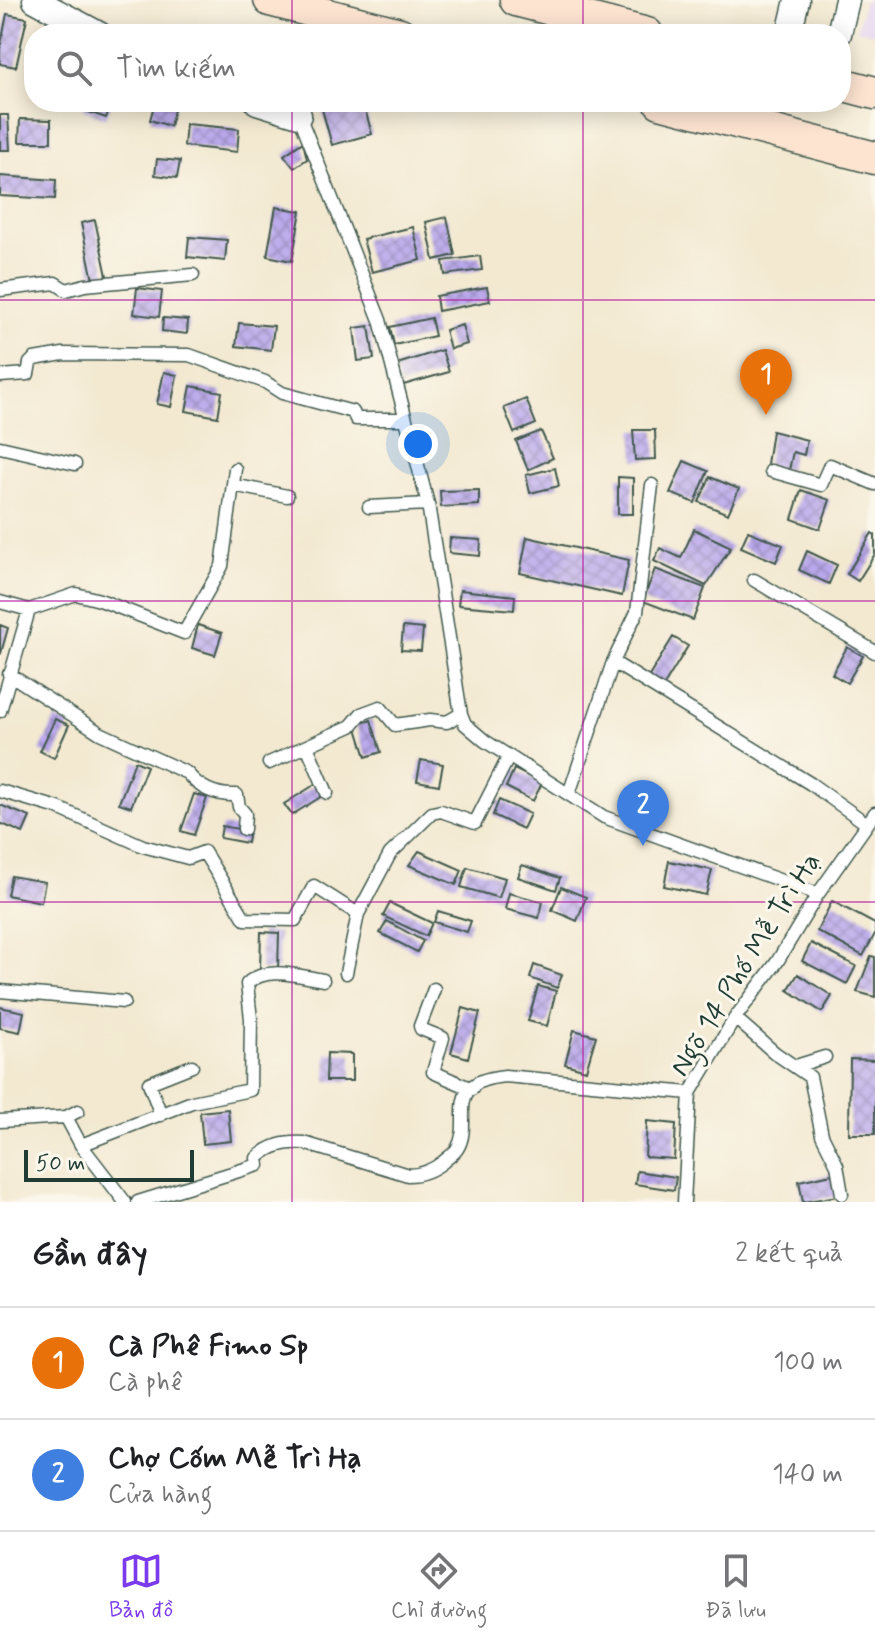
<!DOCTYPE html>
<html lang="vi">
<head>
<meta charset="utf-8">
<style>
	:root { --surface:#fff; --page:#f6f6f6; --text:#202124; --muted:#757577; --line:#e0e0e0; --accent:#7c3aed }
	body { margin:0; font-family:Mynerve,sans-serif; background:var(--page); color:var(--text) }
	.scale { position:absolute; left:24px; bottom:20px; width:170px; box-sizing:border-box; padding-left:8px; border:4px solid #1f3d34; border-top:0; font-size:22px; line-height:28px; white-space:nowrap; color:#1f3d34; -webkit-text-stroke:6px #fbf7ec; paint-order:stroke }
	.you { position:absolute; left:418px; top:444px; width:28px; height:28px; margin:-20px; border:6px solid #fff; border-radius:50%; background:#1a73e8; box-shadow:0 0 0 12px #1a73e833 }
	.badge { display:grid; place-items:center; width:52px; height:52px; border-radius:50%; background:var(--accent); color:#fff; font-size:26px; font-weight:700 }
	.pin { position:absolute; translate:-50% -66px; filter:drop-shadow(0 2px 4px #0008) }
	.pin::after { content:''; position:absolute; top:42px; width:28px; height:24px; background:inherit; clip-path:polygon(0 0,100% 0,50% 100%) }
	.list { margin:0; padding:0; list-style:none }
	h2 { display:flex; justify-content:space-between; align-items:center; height:104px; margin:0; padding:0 32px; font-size:34px }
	h2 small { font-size:26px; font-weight:400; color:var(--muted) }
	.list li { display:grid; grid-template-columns:52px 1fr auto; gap:24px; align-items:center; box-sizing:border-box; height:112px; padding:0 32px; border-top:2px solid var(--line) }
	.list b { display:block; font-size:30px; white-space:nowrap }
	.list p { margin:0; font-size:26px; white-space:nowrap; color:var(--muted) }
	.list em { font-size:26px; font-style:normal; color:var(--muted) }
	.icon { flex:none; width:44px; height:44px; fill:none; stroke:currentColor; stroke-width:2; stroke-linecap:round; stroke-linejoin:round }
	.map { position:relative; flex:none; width:875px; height:1202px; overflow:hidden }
	.search { position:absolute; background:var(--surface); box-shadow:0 4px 20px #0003; left:24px; right:24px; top:24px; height:88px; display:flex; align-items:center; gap:20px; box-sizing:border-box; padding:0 28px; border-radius:32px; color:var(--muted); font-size:30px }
	.sheet { height:328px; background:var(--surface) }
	nav { display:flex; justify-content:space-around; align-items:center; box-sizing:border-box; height:112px; border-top:2px solid var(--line); background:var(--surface); font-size:22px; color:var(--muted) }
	nav a { display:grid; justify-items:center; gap:4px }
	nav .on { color:var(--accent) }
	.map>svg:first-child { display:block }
	.built { fill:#e4d3f1 }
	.building { fill:url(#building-cross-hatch) }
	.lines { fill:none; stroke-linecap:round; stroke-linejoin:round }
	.lane-casing { stroke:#3f574c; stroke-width:15 }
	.street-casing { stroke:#3f574c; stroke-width:27 }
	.secondary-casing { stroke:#3f574c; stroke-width:35 }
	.lane { stroke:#fff; stroke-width:12 }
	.street { stroke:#fff; stroke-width:24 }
	.secondary { stroke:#fde4d1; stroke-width:32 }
	.grid { fill:none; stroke:#b5179e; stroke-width:2; stroke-opacity:0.55 }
	.labels { text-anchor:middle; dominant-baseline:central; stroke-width:6; stroke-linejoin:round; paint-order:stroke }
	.street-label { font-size:28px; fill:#1f3d34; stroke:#fbf7ec }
</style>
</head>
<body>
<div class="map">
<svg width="875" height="1202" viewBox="0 0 875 1202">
	<defs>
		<pattern id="building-cross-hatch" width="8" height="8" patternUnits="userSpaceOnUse" patternTransform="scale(2)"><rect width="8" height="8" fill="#baa8ec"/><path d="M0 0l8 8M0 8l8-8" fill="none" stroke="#978ac0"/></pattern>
	</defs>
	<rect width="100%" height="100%" fill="#fbf7ec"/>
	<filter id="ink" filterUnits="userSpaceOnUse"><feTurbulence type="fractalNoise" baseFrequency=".0125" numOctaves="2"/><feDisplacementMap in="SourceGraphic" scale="16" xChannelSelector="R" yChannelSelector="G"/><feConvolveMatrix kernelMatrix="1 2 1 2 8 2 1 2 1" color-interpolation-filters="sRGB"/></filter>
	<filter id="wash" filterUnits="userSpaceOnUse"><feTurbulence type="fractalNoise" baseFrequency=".006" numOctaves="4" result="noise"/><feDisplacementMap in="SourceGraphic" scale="32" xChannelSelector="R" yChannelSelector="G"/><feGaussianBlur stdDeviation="1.8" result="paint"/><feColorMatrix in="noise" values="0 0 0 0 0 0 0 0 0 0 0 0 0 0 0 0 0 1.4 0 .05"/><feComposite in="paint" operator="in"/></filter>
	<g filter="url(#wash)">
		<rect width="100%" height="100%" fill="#f3e9d1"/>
		<path class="built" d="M864 0H875V34L857 30Z"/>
		<g id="blocks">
			<path class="building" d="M7 14 27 18 16 67 0 64V49Z
				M85 102H112L106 118 83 110Z
				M155 102H176L170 126 150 120Z
				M320 102H363L372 134 332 145Z
				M0 115H8L10 150H0Z
				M20 119 51 120V142H19Z
				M186 124 239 129 237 152 184 146Z
				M303 142 307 159 294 168 284 155Z
				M157 159 180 161 177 178 155 175Z
				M0 176 56 180 55 199 0 196Z
				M276 207 301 211 292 261 267 256Z
				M447 217 455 255 434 260 426 222Z
				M95 220 107 276 93 280 81 223Z
				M413 227 421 260 372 272 363 239Z
				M189 237 227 240 225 261 187 257Z
				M480 256 482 270 445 275 443 261Z
				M487 287 490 301 438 311 436 296Z
				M137 288 162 291 159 317 134 314Z
				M163 318 188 320 187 334 162 331Z
				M431 318 435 336 394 345 390 327Z
				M239 323 274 326 271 350 236 346Z
				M462 325 467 344 450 349 445 330Z
				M369 326 374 359 358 361 354 328Z
				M442 350 449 372 400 386 394 365Z
				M164 372 177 375 171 407 157 404Z
				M191 386 222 392 218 417 186 411Z
				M526 399 536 424 514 433 504 408Z
				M633 430H655L656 459 635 460Z
				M541 431 553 458 528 470 516 441Z
				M772 431 807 440 804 455 793 452 789 470 767 464Z
				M684 461 708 471 695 503 670 493Z
				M555 468 559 486 530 493 526 475Z
				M618 477 633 478V514H618Z
				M710 477 739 489 728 514 699 502Z
				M479 490V505L441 507 440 491Z
				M801 490 830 500 820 529 792 519Z
				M694 529 731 547 706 586 654 561 660 548 681 558Z
				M748 531 783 545 776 562 741 547Z
				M872 533 875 535V554L858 581 847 574Z
				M527 537 629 560 622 596 520 573Z
				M450 538 481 540 480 556 449 553Z
				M807 551 837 565 829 584 799 570Z
				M655 569 705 588 693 620 643 601Z
				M460 590 515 596 514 610 458 605Z
				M0 625 8 628 1 653 0 652Z
				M198 625 222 633 215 655 192 648Z
				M403 627 423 629 421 651 401 650Z
				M673 637 688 646 663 687 648 678Z
				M847 647 863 656 847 683 832 674Z
				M55 719 69 725 54 758 40 751Z
				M371 720 381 752 366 757 356 725Z
				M421 760 443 764 439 785 417 781Z
				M135 761 147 766 131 807 119 803Z
				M514 769 542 783 533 801 506 787Z
				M319 782 327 793 292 815 284 804Z
				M194 794 207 798 194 835 181 831Z
				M499 800 530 814 523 829 493 815Z
				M0 805 30 817 23 833 0 823Z
				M222 826 249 831 247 843 220 838Z
				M419 851 462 870 456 885 409 865Z
				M669 861 712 870 706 895 664 886Z
				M522 865 560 878 556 890 518 877Z
				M467 867 505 878 499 898 461 887Z
				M11 876 45 882 41 902 7 895Z
				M561 887 586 897 577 921 552 910Z
				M509 893 543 902 539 918 505 909Z
				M832 901 875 924V934L863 956 817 931Z
				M390 903 432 923 426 936 383 916Z
				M438 911 471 921 467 932 434 922Z
				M387 921 423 941 417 952 380 933Z
				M261 932 279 933 278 970H260Z
				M811 943 856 966 847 984 802 961Z
				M871 956 875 957V997L857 992Z
				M534 965 562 975 557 988 530 978Z
				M798 974 832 996 822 1012 788 990Z
				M538 986 556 991 547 1026 528 1021Z
				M0 1007 24 1012 20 1032 0 1028Z
				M463 1008 480 1013 468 1058 451 1053Z
				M574 1030 596 1036 586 1070 565 1064Z
				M327 1053 352 1054V1081H326Z
				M850 1059 875 1060V1134H849Z
				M228 1109 231 1141 203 1144 200 1112Z
				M647 1121 676 1124 674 1159 645 1157Z
				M637 1171 676 1177 674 1190 635 1184Z
				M832 1174 837 1196 803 1202 799 1181Z"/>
		</g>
	</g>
	<g filter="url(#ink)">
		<use href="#blocks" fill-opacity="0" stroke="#3f574c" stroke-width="2"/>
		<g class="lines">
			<defs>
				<path id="lane" d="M307 102 299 115 380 320 428 504 461 714 465 724 485 741 604 817 818 894
					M0 290 55 283 66 290 85 285 193 275
					M0 376 28 374 30 363 34 359 63 354 189 355 265 382 282 393 353 412 356 419H406
					M0 447 75 464
					M771 471 821 485 830 465 875 484
					M233 485 287 496
					M369 507 428 504
					M754 580 875 652
					M0 602 29 610
					M29 610 76 594 100 600 184 633 222 566 235 469
					M613 662 811 784 867 824
					M9 674 100 733 187 773C200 789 217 796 237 795L239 807 245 814 244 829
					M0 711 29 610
					M307 746 327 793
					M269 763 351 726 361 714 380 707 395 725 430 720 447 722 461 714
					M0 791 58 808 143 846 188 858 204 852 245 919 295 920 314 886 358 914 390 854 432 813 441 811 475 823 509 756
					M569 794 613 662 637 612 652 485
					M346 973 358 914
					M434 989 420 1026 421 1029 443 1038 433 1072 472 1089
					M0 991 124 1002
					M735 1018 775 1053 810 1077 822 1135 837 1165 842 1194
					M796 1066 825 1057
					M161 1115 149 1083 192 1066
					M66 1117 81 1145 125 1202
					M0 1121 66 1117 78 1111
					M81 1145 192 1102 250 1090 251 1019 247 984C265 965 300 976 323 980
					M138 1202 258 1165 257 1158C271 1145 285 1142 304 1143L408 1175C422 1175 433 1170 443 1162 447 1158 454 1154 457 1149 475 1121 440 1082 505 1076L690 1093
					M684 1202 690 1093 735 1018 777 962 818 894 875 813"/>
				<path id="street" d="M35 0 99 34
					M789 34 797 0
					M839 34 847 0
					M257 102 299 115"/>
				<path id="secondary" d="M270 0 400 34
					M516 0 647 34
					M841 84 875 93
					M660 102 875 158"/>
			</defs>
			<use href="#lane" class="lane-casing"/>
			<use href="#street" class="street-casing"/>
			<use href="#secondary" class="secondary-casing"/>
			<use href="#lane" class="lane"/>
			<use href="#street" class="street"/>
			<use href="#secondary" class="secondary"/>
		</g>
	</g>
	<path class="grid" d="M292 0V34M583 0V34M292 102V1202M583 102V1202M0 300H875M0 601H875M0 902H875"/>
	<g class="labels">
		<g class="street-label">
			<text transform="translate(746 965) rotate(-58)">Ngõ 14 Phố Mễ Trì Hạ</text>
		</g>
	</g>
</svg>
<div class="scale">50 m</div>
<div class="you"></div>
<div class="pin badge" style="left:766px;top:415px;background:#e8710a">1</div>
<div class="pin badge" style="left:643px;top:846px;background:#3f7fe0">2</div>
<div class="search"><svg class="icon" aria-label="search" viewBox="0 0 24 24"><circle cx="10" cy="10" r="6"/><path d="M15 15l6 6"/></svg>Tìm kiếm</div>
</div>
<section class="sheet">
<h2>Gần đây<small>2 kết quả</small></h2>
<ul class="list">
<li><span class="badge" style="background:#e8710a">1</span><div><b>Cà Phê Fimo Sp</b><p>Cà phê</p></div><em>100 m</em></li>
<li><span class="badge" style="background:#3f7fe0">2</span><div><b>Chợ Cốm Mễ Trì Hạ</b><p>Cửa hàng</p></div><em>140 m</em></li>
</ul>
</section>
<nav>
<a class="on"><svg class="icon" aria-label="map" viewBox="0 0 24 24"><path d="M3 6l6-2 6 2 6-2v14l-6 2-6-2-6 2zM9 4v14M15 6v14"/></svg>Bản đồ</a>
<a><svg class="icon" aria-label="directions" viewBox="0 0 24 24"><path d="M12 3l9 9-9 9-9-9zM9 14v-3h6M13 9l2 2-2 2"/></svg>Chỉ đường</a>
<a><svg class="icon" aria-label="saved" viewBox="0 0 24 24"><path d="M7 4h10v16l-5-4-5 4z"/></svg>Đã lưu</a>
</nav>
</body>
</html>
